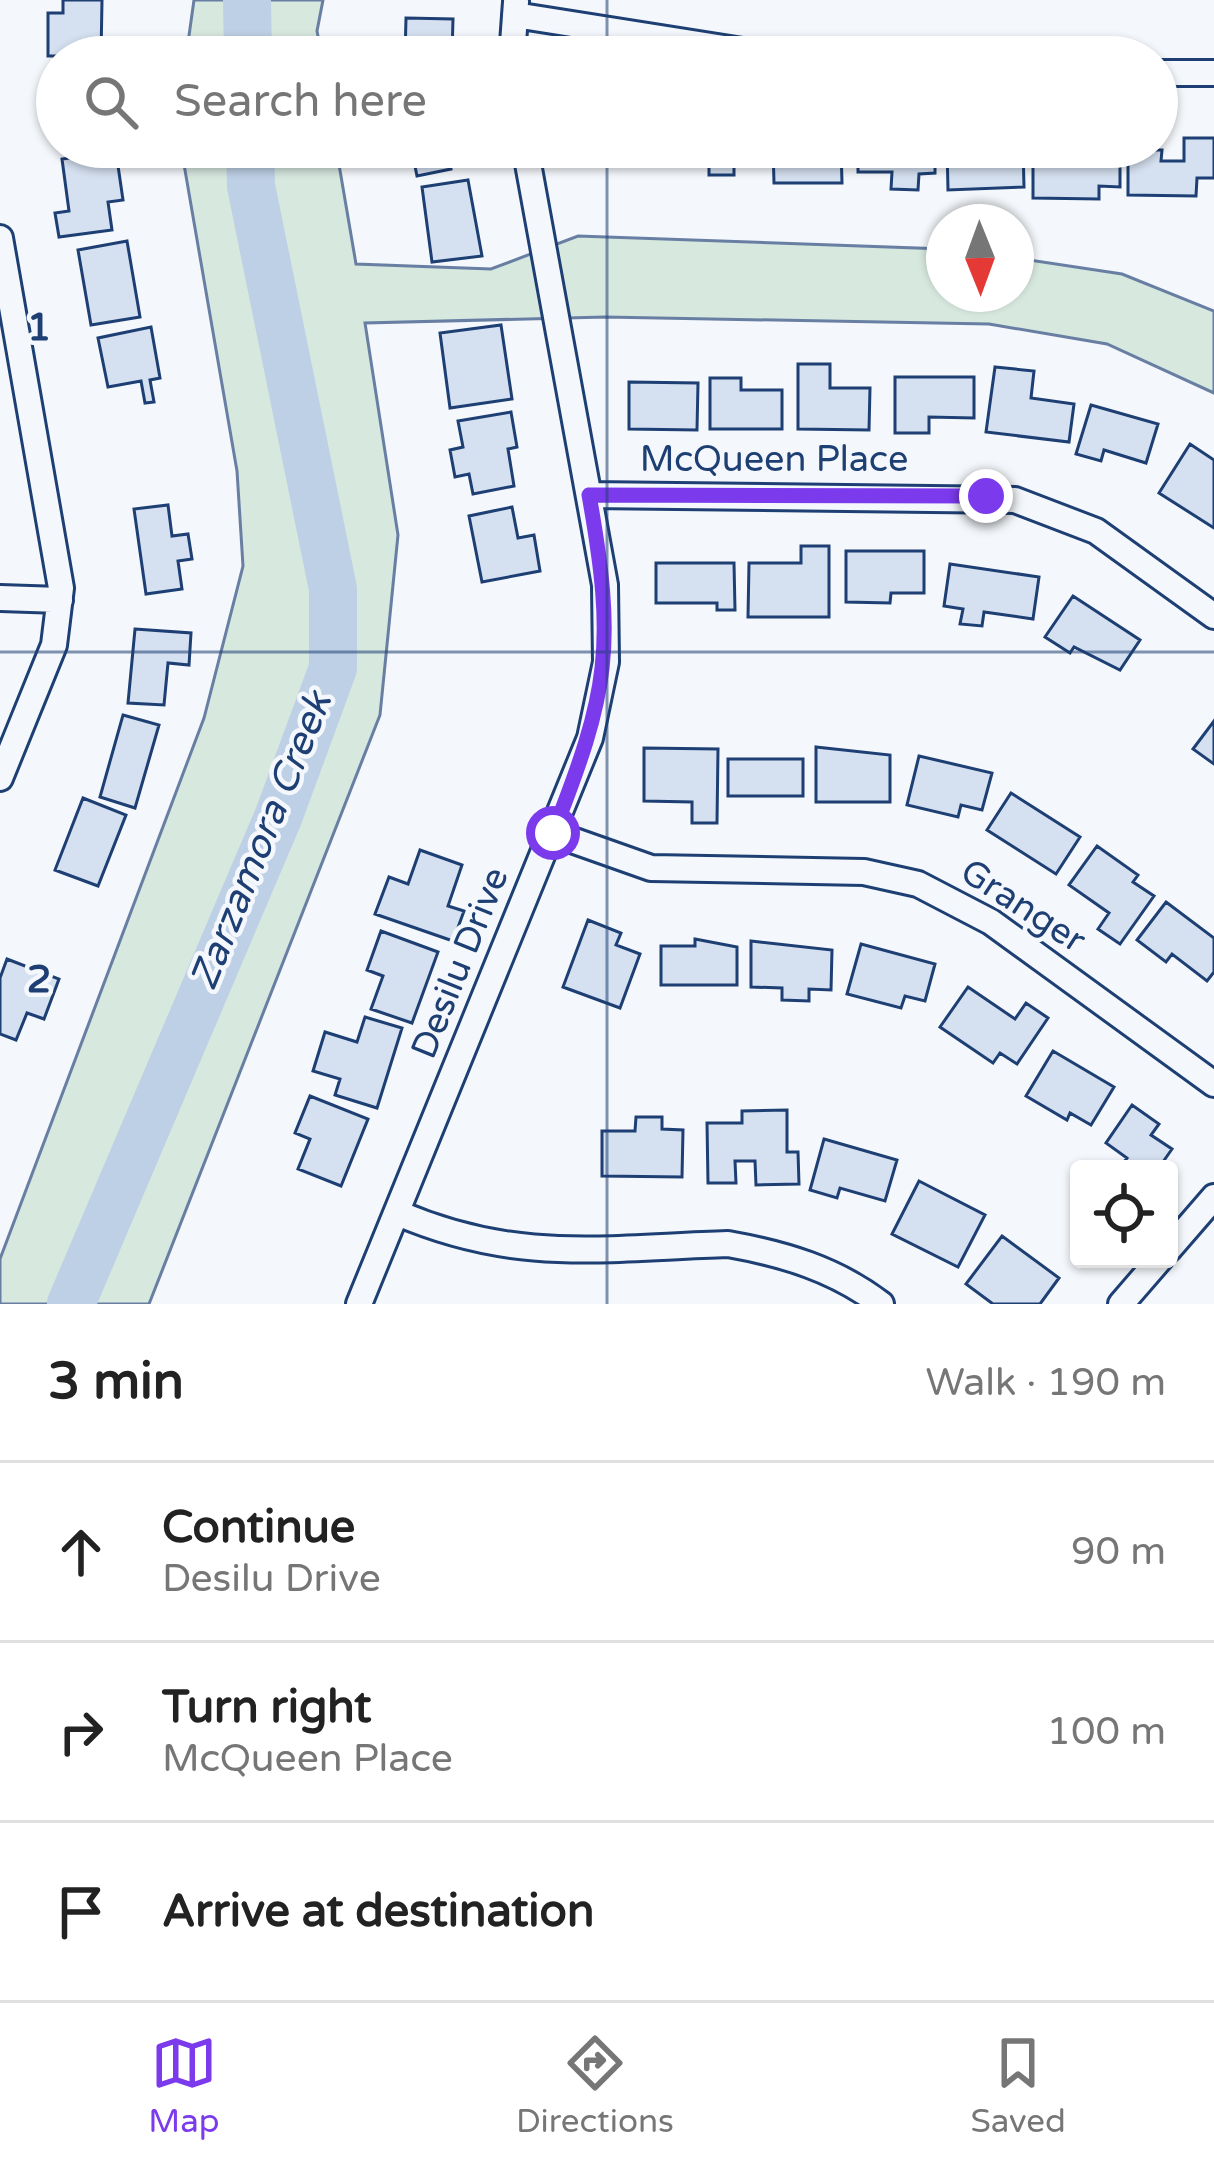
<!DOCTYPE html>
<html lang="en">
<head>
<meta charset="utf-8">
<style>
	:root { --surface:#fff; --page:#f2f2f2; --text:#222; --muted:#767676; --line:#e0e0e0; --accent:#7c3aed }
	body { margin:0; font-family:"Varela Round",sans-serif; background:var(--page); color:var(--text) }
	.controls { position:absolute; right:36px; bottom:36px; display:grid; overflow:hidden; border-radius:12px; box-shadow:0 3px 9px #0004 }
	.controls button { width:108px; height:108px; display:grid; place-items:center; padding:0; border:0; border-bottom:3px solid var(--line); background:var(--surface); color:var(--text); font:60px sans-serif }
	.compass { position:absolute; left:926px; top:204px; width:108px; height:108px; border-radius:50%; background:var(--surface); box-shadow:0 3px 9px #0004; rotate:179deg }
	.stop { position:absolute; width:36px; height:36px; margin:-27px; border:9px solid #7c3aed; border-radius:50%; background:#fff }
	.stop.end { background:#7c3aed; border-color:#fff; box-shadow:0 3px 12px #0008 }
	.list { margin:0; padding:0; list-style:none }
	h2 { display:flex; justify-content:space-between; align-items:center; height:156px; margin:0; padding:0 48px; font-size:51px }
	h2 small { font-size:39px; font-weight:400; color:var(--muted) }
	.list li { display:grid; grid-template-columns:78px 1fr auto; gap:36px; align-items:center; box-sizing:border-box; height:180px; padding:0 48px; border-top:3px solid var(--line) }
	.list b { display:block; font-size:45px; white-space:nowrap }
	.list p { margin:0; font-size:39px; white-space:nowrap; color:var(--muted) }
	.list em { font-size:39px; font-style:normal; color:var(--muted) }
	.icon { flex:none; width:66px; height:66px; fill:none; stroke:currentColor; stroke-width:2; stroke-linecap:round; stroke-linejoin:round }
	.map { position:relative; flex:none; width:1214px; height:1304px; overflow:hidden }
	.search { position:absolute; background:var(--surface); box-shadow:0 3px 9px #0004; left:36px; right:36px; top:36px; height:132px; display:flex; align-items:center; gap:30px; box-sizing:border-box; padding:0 42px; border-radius:66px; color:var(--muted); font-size:45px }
	.sheet { height:696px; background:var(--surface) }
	nav { display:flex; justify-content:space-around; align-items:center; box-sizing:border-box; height:168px; border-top:3px solid var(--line); background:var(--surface); font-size:33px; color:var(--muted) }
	nav a { display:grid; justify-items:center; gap:6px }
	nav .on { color:var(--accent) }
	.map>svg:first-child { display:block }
	.green { fill:#d7e8df; stroke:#687fa3; stroke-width:3 }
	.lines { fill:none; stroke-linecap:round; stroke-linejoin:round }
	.river { stroke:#bed0e5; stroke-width:48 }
	.building { fill:#d5e0f0; stroke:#1d3f73; stroke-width:3 }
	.street-casing { stroke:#1d3f73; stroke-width:30 }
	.street { stroke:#f4f7fb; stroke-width:24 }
	.route { stroke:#7c3aed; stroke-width:15 }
	.grid { fill:none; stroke:#1d3f73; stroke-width:3; stroke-opacity:0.55 }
	.labels { text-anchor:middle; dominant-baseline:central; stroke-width:9; stroke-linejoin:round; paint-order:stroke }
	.street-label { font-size:36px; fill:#1d3f73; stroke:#f4f7fb }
	.water-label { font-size:39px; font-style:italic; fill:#1d3f73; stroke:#f4f7fb }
	.grid-label { font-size:39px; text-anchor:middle; font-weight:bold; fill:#1d3f73; stroke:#f4f7fb; stroke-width:9; stroke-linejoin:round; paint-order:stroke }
</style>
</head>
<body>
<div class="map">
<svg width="1214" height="1304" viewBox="0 0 1214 1304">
	<rect width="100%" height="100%" fill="#f4f7fb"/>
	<path class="green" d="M194 0H323L317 31 322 57H186Z
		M181 147H336L356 264 491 269 578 236 944 249V294H1016V258L1122 274 1214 311V393L1107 344 989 324 605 317 365 323 398 535 380 715 149 1304H0V1259L204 718 243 566 237 471Z"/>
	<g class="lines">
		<path class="river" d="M247 0 248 57
			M71 1304 279 815 333 668V589L251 186 250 147"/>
	</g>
	<path class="building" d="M63 0H102L101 56H48V13H63Z
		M406 18 453 19 452 55 468 57H405Z
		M1184 138H1214V178H1197L1196 196 1128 195V150H1162L1161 161H1184Z
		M411 147H447L451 169 417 176Z
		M675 147H752V161H734V175H709V160H675Z
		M773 147H841L842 183H774Z
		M858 147H935V173L919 174 918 190 891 189 892 172H858Z
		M947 147H1023L1024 187 948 190Z
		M1120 147V187L1099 186V199L1033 198V149Z
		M116 152 123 200 108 202 112 230 59 237 55 213 69 211 62 159Z
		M468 180 482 256 432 262 422 187Z
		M127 241 140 317 91 325 78 250Z
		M501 325 512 399 450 408 440 333Z
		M151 327 160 378 150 380 154 402 145 403 141 381 108 387 98 338Z
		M798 364H830V388H870L869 430 798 429Z
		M995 367 1034 371 1031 398 1074 404 1069 442 986 432Z
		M895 377H974V418L929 417V433H895Z
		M710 378H741V390H782V429H710Z
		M629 382 698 383 697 430 629 429Z
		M1091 405 1158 424 1146 463 1104 450 1101 461 1076 454Z
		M511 412 517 447 508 449 514 486 473 494 469 474 455 477 450 450 463 447 458 421Z
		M1190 444 1214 460V528L1159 493Z
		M168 505 172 536 188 534 192 559 178 561 182 589 146 594 134 509Z
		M512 507 518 538 534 535 540 571 482 582 469 516Z
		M801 546H829V617H748L749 563H801Z
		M846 551H924V593H891L890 603 846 602Z
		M656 563H734L735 610H717V603H656Z
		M950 564 1039 577 1033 619 984 612 982 626 960 624 963 609 944 606Z
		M1073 596 1140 640 1120 670 1074 647 1070 653 1045 637Z
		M135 629 191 633 189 665 168 663 164 705 128 703Z
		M123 715 159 725 135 808 100 797Z
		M1214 721V764L1193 749Z
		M816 747 890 755V802H816Z
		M644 748 718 749 717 823H692V802L644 801Z
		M919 756 992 773 982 810 961 805 958 817 907 805Z
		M728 759H803V796H728Z
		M1011 793 1080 837 1056 874 987 830Z
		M83 798 126 815 98 886 55 870Z
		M1097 846 1138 875 1133 882 1154 896 1120 944 1098 929 1109 913 1069 885Z
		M420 850 462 865 448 906 464 911 453 941 375 914 389 877 408 884Z
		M1166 902 1214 938V972L1207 981 1172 954 1166 962 1137 940Z
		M588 920 621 933 616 945 640 954 620 1008 563 987Z
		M381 931 438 952 412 1023 371 1009 383 976 367 970Z
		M695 939 737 947V985H661V946H695Z
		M751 941 832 950 831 990 809 989V1001L782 1000V988L751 987Z
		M861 944 935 964 925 1001 905 996 901 1008 847 994Z
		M7 959 59 979 44 1019 27 1013 16 1040 0 1034V978Z
		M968 987 1015 1019 1026 1003 1048 1018 1017 1064 1000 1053 993 1063 940 1027Z
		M365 1017 402 1028 377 1108 335 1095 340 1079 313 1071 325 1032 357 1042Z
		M1053 1051 1114 1087 1091 1125 1070 1113 1067 1120 1026 1096Z
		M310 1096 368 1119 341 1186 298 1169 310 1139 295 1133Z
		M1132 1105 1159 1124 1151 1135 1172 1149 1158 1169H1119L1127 1158 1106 1143Z
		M787 1110V1152H798L799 1184 756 1185 755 1161H735L736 1183H708L707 1123H742V1111Z
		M636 1117H662V1129L683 1130 682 1177 602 1176V1131H635Z
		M824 1139 897 1160 885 1201 840 1188 837 1198 810 1190Z
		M919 1181 985 1215 958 1267 892 1234Z
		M1002 1236 1059 1278 1040 1304H993L966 1284Z"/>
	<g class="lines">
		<defs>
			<path id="street" d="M515 15 781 57
				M512 57 516 2
				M1157 73H1214
				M0 238 61 588 54 645 0 778
				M589 495 1015 500 1096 531 1214 616
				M0 598 60 600
				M552 833 651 868 864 872 918 884 991 922 1214 1084
				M398 1213C516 1264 603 1248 728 1244 784 1254 835 1269 881 1304
				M1169 1249 1214 1197
				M359 1304 590 738 606 662 605 585 525 147
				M1121 1304 1160 1259"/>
		</defs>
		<use href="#street" class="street-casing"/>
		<use href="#street" class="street"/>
	</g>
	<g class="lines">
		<path class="route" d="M553 833C609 691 616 646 589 495L986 496"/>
	</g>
	<path class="grid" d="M607 0V57M607 147V1304M0 652H1214"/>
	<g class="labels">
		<g class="street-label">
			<text x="774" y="459">McQueen Place</text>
			<text transform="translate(1023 906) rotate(33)">Granger</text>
			<text transform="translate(460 963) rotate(-68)">Desilu Drive</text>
		</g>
		<g class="water-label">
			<text transform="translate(261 841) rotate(-68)">Zarzamora Creek</text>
		</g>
	</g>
	<g class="grid-label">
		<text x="39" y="340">1</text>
		<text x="39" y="992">2</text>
	</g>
</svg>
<div class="controls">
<button><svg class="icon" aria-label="locate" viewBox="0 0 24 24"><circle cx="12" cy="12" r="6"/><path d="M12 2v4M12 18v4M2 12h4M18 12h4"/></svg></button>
</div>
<svg class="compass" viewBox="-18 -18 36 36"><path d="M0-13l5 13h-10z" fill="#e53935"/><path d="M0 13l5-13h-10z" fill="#767676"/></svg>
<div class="stop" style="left:553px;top:833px"></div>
<div class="stop end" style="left:986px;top:496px"></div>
<div class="search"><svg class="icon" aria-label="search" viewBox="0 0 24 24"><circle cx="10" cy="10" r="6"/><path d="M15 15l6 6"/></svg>Search here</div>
</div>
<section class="sheet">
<h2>3 min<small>Walk · 190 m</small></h2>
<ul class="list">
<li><svg class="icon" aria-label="ahead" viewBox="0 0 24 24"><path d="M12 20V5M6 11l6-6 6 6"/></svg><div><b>Continue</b><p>Desilu Drive</p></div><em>90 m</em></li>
<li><svg class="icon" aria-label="right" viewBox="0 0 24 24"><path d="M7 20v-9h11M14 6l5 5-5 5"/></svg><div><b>Turn right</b><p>McQueen Place</p></div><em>100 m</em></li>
<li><svg class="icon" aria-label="arrive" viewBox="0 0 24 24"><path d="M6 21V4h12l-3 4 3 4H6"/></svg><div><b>Arrive at destination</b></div></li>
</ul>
</section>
<nav>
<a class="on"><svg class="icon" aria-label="map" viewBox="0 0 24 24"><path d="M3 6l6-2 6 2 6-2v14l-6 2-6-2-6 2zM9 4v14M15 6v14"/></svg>Map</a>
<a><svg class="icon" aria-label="directions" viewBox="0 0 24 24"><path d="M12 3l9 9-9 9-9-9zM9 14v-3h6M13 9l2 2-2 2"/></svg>Directions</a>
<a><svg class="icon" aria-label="saved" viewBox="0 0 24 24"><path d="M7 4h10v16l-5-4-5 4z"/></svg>Saved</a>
</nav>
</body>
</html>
